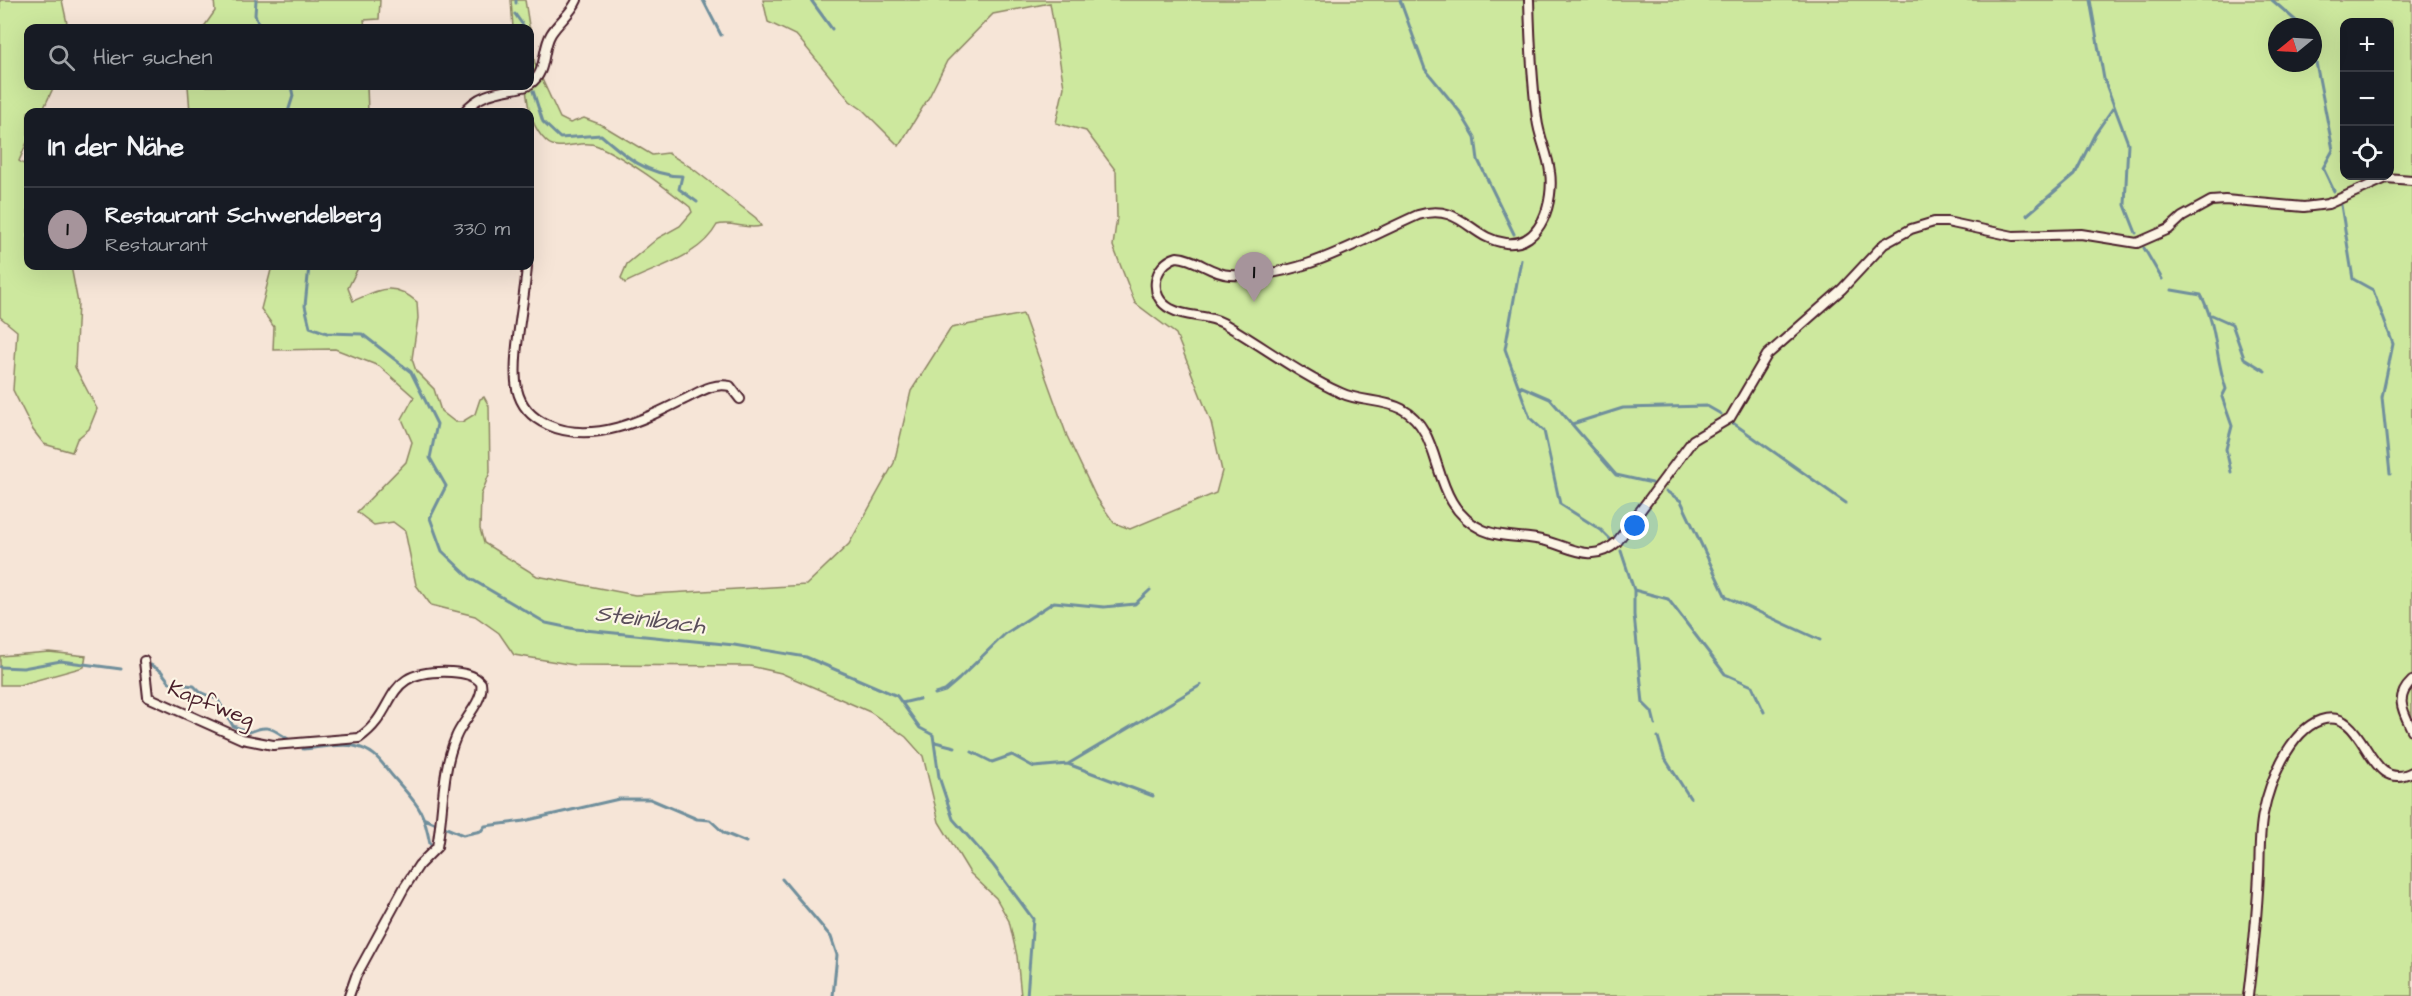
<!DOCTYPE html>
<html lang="de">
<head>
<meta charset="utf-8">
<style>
	:root { --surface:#171b24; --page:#242831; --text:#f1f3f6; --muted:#9ea1a6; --line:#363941; --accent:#a6949b }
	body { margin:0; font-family:"Architects Daughter",sans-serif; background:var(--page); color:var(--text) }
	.controls { position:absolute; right:18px; top:18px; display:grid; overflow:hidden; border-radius:12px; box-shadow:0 6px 24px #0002 }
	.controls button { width:54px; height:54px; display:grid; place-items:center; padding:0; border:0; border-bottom:2px solid var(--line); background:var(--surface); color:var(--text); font:30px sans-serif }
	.compass { position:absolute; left:2268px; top:18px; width:54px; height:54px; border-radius:50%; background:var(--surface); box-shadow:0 6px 24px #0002; rotate:252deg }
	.you { position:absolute; left:1635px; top:526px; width:21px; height:21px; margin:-15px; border:4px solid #fff; border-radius:50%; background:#1a73e8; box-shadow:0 0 0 9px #1a73e833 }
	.badge { display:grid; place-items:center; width:39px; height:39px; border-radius:50%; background:var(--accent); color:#111; font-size:20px; font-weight:700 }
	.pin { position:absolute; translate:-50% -50px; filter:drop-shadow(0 2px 3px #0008) }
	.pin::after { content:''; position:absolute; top:32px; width:21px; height:18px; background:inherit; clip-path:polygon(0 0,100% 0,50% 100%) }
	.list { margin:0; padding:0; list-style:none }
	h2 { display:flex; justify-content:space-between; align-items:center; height:78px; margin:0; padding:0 24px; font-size:26px }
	h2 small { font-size:20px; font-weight:400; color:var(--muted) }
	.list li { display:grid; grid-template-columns:39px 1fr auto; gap:18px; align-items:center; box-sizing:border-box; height:84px; padding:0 24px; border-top:2px solid var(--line) }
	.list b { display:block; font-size:22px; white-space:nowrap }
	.list p { margin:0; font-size:20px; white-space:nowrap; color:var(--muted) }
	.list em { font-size:20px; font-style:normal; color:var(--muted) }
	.icon { flex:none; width:33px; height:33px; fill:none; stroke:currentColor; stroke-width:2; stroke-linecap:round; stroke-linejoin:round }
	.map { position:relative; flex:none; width:2412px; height:996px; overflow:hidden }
	.search { position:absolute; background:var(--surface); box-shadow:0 6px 24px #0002; left:24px; top:24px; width:510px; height:66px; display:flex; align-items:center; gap:15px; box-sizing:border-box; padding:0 21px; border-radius:12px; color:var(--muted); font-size:22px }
	.panel { position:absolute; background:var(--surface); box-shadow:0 6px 24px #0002; left:24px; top:108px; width:510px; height:162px; border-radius:12px }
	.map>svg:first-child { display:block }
	.green { fill:#cde89e; stroke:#8c8464; stroke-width:1.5; fill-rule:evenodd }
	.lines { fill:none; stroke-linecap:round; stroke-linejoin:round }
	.stream { stroke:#708f9c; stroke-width:3 }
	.street-casing { stroke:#4a1f2b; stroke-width:12 }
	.street { stroke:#fcf5e5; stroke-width:8 }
	.labels { text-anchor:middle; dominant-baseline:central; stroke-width:4.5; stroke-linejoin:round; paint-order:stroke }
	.street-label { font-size:22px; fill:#4a1f2b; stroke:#fcf5e5 }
	.water-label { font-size:24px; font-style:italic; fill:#5a4e5a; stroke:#fcf5e5 }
</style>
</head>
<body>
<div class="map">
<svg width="2412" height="996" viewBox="0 0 2412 996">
	<rect width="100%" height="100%" fill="#f6e5d7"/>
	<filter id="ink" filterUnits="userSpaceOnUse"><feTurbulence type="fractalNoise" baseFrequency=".0167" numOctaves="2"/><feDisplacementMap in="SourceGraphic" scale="12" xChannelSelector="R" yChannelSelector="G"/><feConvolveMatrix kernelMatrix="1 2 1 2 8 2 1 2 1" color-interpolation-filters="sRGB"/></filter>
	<g filter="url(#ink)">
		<path class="green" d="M0 0H62L68 28H28V86H54L42 112H28V140L19 161 28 167V266H71L78 303 75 367 97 409 89 429 77 439 72 452 44 444 33 430 13 390 17 331 0 317Z
			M214 0H380L379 19 364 20 365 28H203L215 11Z
			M511 0H525L535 64 560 118 570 123 584 118 602 125 652 155 668 153 692 168 756 218 761 226C746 230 732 221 717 225 699 258 657 266 625 283L621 278 627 264 658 238 680 226 692 212 690 207C662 185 631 161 598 146 581 138 559 154 546 141 531 127 527 104 526 86H530V28H513Z
			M763 0H2412V996H1021L1017 956 1009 921 996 898 970 873 939 822 923 756 906 737 870 712 781 673 750 666 575 665 514 655 499 633 475 616 431 605 416 585 405 531 393 522 374 525 357 512 406 462 412 442 402 419 414 397 379 366 335 349 273 350 274 327 261 309 272 266H359L348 288 353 301C379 290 392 280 417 302L418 318 412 359 416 371 434 389 441 411 455 422H462L475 414 480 399 484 397 489 406 490 472 481 495 480 529 484 543 537 576 635 595 806 585 849 544 894 463 911 391 951 328 1023 314 1067 436 1096 497 1114 523 1130 529 1216 493 1222 471 1211 422 1176 334 1135 303 1113 246 1117 217 1116 171 1086 131 1056 123 1064 87 1050 3 993 14 947 61 929 97 899 146 863 110 850 101 797 36 768 22ZM2344 22H2390V176H2344ZM2277 27H2313V63H2277Z
			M188 86H367L368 112H190Z
			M49 652 86 656 84 667 19 685H0V656Z"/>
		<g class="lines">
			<path class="stream" d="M256 0 255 15 260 28
				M703 0 721 35
				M811 0 832 29
				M1400 0 1425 69 1460 112 1475 137 1478 160 1514 234
				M2090 0 2104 79 2128 143 2125 205 2136 233
				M2272 0 2303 27
				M516 3V0
				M515 14 525 28
				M2313 47 2333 150 2323 168 2334 191
				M530 61 531 75
				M533 91 543 122 560 138 601 135C625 156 648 176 682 176L679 189 697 202
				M288 112 293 96 291 86
				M2341 205 2353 279 2373 290 2393 344 2382 397 2390 474
				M2027 215 2075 174 2095 134 2113 108
				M2144 248 2162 279
				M1521 260 1505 349 1530 418 1544 431 1560 504 1601 530 1610 539
				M309 266 305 306 310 327 327 333 362 334 411 372 437 424 430 458 446 486 430 518 442 551 471 579 546 623 575 629 734 645 806 657 897 696 920 728 933 735 939 777 953 819 993 865 1033 919 1027 996
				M2172 290 2201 295C2217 325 2215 356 2226 389L2222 397 2232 426 2226 449 2231 472
				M2212 315 2232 324 2244 358 2265 371
				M1520 386 1550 399 1616 475 1652 483
				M1733 423 1846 503
				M1572 424 1623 408 1707 406 1721 414
				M1666 491 1681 501 1726 597 1820 640
				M1621 551 1634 590V615L1643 703 1652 712 1655 724
				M1634 590 1668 599 1725 674 1752 686 1764 712
				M151 665 161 671 170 683 194 686 200 692 218 700 233 726 250 732C269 723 273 730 290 740
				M0 667 23 668 61 661 121 669
				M935 694 945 691 959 679 1005 634 1054 602 1104 607 1135 604 1150 590
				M902 703 919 699
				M1658 737 1664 757 1690 798
				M935 742 955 747
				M303 749C318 748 339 743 354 746 378 751 382 765 396 780 419 807 423 808 430 844
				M972 752 992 762 1012 755 1034 767 1068 764 1153 796
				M1068 764 1201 685
				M425 819 463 835 481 831 485 826 524 821 619 799H650L697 819 710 820 724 833 746 842
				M782 879 831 937 837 955 833 996"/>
			<defs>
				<path id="street" d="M1529 0C1530 39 1532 80 1537 119 1539 137 1548 154 1550 172 1554 200 1542 247 1506 243 1470 239 1461 202 1418 215 1359 241 1298 280 1230 275 1211 274 1196 258 1177 257 1153 264 1147 297 1171 309 1187 318 1207 314 1223 323 1263 346 1299 374 1341 393 1360 402 1383 399 1402 409 1447 433 1427 504 1483 530 1503 539 1525 535 1546 541 1572 548 1593 564 1617 542L1693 440 1730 418 1767 355 1842 289 1884 244 1911 229 1934 222H1947L2013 236 2081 234 2137 243 2169 229 2182 217 2211 201 2225 200 2304 207 2328 204 2386 178 2412 180
					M530 84C548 71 541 51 551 34 559 21 571 14 577 0
					M464 112C481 91 503 92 527 86
					M527 266C525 300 511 358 517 389 521 407 532 418 548 425 593 445 643 420 683 400 698 393 713 382 730 386L740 399
					M144 661 148 697 242 739 273 745 359 738C401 709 379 669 451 672 462 673 474 674 481 683 485 700 462 721 456 737 441 772 444 810 437 847L419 865 404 888 356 976 349 996
					M2412 681C2394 698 2403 711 2412 730
					M2248 996C2253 955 2257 914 2259 873 2260 854 2259 833 2263 814 2269 784 2289 731 2321 720 2368 705 2365 796 2412 772"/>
			</defs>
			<use href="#street" class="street-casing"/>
			<use href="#street" class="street"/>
		</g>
	</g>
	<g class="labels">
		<g class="street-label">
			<text transform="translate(211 704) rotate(22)">Kapfweg</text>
		</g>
		<g class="water-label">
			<text transform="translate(650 620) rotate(7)">Steinibach</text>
		</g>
	</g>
</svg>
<div class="controls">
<button>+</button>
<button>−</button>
<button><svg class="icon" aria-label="locate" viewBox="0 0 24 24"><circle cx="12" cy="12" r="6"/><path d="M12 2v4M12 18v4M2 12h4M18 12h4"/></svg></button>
</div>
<svg class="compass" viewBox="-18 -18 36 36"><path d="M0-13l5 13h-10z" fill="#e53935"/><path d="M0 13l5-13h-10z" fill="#9ea1a6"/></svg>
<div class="you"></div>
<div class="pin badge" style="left:1254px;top:302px">1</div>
<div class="search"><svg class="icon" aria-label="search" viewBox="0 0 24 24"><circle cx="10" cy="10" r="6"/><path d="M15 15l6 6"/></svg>Hier suchen</div>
<section class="panel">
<h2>In der Nähe<small></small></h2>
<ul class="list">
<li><span class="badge">1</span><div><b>Restaurant Schwendelberg</b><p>Restaurant</p></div><em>330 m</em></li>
</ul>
</section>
</div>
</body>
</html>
